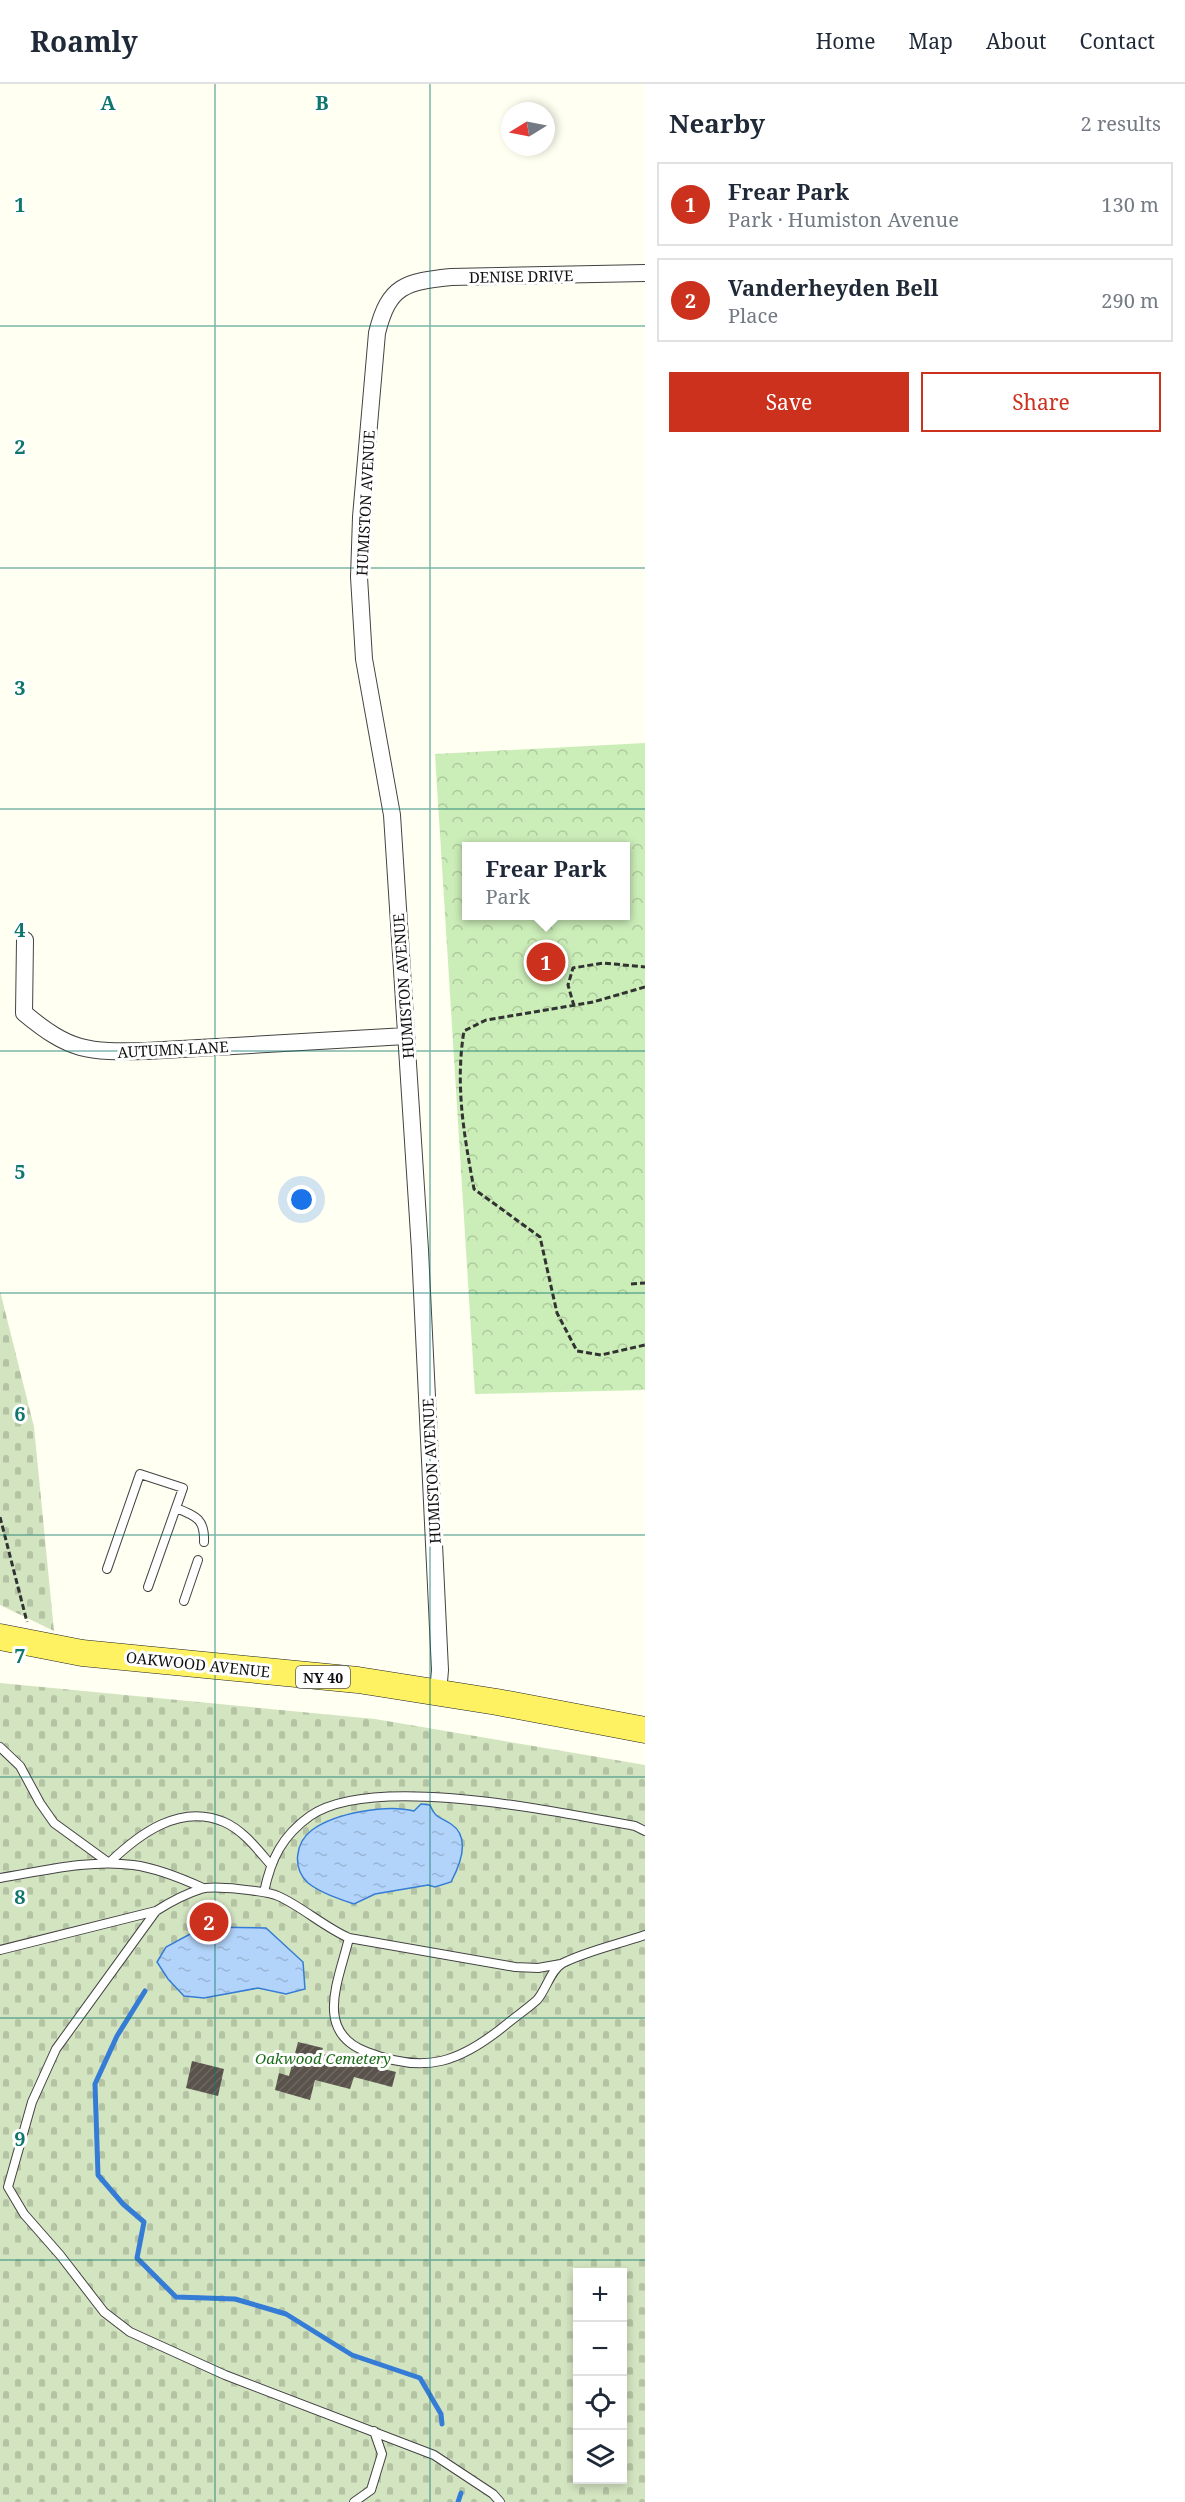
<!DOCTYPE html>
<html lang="en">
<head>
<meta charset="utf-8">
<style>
	:root { --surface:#fff; --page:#f2f2f3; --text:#1f2937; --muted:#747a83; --line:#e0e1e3; --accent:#cb311d }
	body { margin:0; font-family:"Noto Serif",serif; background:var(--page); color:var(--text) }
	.controls { position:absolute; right:18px; bottom:18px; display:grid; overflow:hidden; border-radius:0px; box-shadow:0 3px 9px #0003 }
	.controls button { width:54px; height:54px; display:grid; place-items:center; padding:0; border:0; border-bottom:2px solid var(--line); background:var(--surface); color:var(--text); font:30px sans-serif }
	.compass { position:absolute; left:501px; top:18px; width:54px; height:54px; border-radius:50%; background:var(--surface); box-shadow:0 3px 9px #0003; rotate:260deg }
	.you { position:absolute; left:302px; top:1116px; width:21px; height:21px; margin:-15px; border:4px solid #fff; border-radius:50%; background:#1a73e8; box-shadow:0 0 0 9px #1a73e833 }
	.badge { display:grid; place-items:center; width:39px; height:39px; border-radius:50%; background:var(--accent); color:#fff; font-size:20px; font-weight:700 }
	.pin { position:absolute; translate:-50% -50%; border:3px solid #fff; box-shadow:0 2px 6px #0006 }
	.popup { position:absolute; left:462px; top:758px; width:168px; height:78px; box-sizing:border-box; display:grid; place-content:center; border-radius:0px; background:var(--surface); filter:drop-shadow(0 2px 4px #0005); font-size:20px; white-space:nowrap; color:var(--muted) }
	.popup b { font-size:22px; color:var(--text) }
	.popup::after { content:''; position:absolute; left:50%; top:100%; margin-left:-12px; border:12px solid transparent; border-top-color:var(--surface) }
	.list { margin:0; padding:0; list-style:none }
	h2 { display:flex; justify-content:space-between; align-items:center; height:78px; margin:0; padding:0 24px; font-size:26px }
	h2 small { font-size:20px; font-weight:400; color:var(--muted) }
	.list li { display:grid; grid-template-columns:39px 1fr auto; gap:18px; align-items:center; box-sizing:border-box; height:84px; margin:0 12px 12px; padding:0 12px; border:2px solid var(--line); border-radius:0px }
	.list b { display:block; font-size:22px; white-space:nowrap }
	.list p { margin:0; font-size:20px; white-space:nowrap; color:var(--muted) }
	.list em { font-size:20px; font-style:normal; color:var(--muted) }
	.actions { display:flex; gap:12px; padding:18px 24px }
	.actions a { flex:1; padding:14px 0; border:2px solid var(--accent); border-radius:0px; text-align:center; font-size:21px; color:var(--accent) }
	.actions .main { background:var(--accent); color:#fff }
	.icon { flex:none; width:33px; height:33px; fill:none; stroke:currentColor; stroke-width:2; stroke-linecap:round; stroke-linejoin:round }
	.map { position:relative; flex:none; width:645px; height:2418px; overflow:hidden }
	header { display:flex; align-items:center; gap:36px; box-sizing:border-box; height:84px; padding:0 30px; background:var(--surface); border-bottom:2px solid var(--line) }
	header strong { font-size:28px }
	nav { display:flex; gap:33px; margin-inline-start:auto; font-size:21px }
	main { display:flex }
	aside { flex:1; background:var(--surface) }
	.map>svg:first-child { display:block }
	.cemetery { fill:url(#cemetery-stones); fill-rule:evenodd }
	.park { fill:url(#park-crowns); fill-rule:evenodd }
	.water { fill:url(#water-ripples); stroke:#357cd7; stroke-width:1.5 }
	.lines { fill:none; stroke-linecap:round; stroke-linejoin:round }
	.stream { stroke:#357cd7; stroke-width:5 }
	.building { fill:url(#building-hatch) }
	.lane-casing { stroke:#434343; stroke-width:10 }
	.street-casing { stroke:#434343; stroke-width:18 }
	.primary-casing { stroke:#212121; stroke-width:27 }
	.path { stroke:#323232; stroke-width:3; stroke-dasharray:6 3; stroke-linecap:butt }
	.lane { stroke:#fff; stroke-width:8 }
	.street { stroke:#fff; stroke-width:16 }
	.primary { stroke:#fff262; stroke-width:26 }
	.grid { fill:none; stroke:#0f766e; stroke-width:1.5; stroke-opacity:0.55 }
	.labels { text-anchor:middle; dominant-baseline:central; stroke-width:6; stroke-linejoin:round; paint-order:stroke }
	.shield { fill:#fff; stroke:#585858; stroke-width:1.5 }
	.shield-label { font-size:14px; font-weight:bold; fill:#101010 }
	.street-label { font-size:15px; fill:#101010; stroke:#fff }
	.park-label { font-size:15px; font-style:italic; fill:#1e6d1a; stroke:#fff }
	.grid-label { font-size:20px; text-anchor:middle; font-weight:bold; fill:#0f766e; stroke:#fff; stroke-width:6; stroke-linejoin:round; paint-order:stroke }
</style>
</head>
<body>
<header>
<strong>Roamly</strong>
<nav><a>Home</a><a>Map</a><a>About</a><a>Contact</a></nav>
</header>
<main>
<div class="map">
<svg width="645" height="2418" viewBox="0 0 645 2418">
	<defs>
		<pattern id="cemetery-stones" width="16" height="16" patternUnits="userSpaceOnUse" patternTransform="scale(1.5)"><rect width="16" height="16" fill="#d3e4c0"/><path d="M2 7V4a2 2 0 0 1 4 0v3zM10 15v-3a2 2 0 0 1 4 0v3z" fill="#b4c3a4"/></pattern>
		<pattern id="park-crowns" width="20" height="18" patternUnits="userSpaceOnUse" patternTransform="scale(1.5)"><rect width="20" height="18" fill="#cbedb8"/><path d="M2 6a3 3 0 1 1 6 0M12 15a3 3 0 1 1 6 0" fill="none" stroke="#adca9d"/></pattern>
		<pattern id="water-ripples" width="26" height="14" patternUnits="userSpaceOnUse" patternTransform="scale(1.5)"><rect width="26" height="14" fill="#b3d4fa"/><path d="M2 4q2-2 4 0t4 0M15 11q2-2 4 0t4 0" fill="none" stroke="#99b5d5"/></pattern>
		<pattern id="building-hatch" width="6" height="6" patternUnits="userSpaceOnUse" patternTransform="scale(1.5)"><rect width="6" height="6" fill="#59534b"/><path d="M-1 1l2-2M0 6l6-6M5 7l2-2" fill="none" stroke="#6c6761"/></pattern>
	</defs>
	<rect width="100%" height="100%" fill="#fffff2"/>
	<path class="cemetery" d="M0 1207 34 1343 54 1547 0 1521Z
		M0 1599 375 1635 645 1681V2418H0ZM578 2188H622V2396H578Z"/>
	<path class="park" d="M645 659V1306L475 1310 435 670ZM466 762H626V832H466Z"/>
	<path class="water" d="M421 1720 430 1721C436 1735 439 1732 451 1740 471 1753 460 1781 451 1798L435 1803 428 1801 375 1810 354 1820C339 1815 321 1809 308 1799 292 1784 295 1759 312 1746 335 1729 387 1720 414 1727Z
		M203 1843 266 1844 303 1878 305 1905 286 1910 258 1904 204 1914 184 1912 168 1895 157 1878 166 1863Z"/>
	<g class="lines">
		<path class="stream" d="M145 1907 117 1952 95 2000 98 2091 123 2120 144 2138 137 2174 176 2213 235 2215 286 2230 352 2271 420 2294 441 2330 442 2340
			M458 2418 461 2409"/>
	</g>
	<path class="building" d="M298 1958 323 1964 321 1969 396 1988 392 2003 354 1993 350 2005 315 1996 310 2016 275 2006 279 1989 289 1992Z
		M192 1977 224 1985 218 2012 186 2004Z"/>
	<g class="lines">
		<defs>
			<path id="lane" d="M176 1424C196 1432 205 1435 204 1458
				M107 1485 140 1390 183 1404 148 1503
				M184 1517 198 1476
				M0 1663 20 1682 40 1719 54 1739 109 1779C139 1750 180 1719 224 1738 243 1746 258 1766 271 1781
				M0 1794C43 1787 90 1775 133 1781 157 1784 181 1794 203 1804
				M264 1808C271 1775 282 1752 310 1732 372 1688 561 1729 635 1742L645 1747
				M349 1854 515 1883 538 1884 561 1880
				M0 1866 156 1827
				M354 2418 371 2406 382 2370 374 2347
				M500 2418 493 2410 434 2371 225 2291 130 2248 104 2228 60 2171 24 2130 8 2103 32 2018 56 1965 156 1827C170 1818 185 1810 201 1805 213 1801 266 1807 278 1812 301 1822 324 1843 349 1854 339 1896 313 1948 367 1968 426 1991 461 1978 508 1939 518 1931 528 1924 537 1916 546 1906 551 1885 563 1879 587 1867 619 1860 645 1851"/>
			<path id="street" d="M25 856 24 929C71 968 87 968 146 967L406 952
				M438 1609 440 1586 420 1166 392 731 364 575 359 493 361 433 377 249C389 201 405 198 451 193L645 189"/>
			<path id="primary" d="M0 1553 82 1569 358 1596 497 1618 645 1646"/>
		</defs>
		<use href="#lane" class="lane-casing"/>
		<use href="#street" class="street-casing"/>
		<use href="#primary" class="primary-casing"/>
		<path class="path" d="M645 903 593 918 486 936 464 947C455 1001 464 1051 474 1105L540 1153 557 1229 577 1267 601 1271 645 1261
			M574 922 568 901 573 884 603 879 645 883
			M631 1200 645 1199
			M0 1433 27 1538"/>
		<use href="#lane" class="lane"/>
		<use href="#street" class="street"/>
		<use href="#primary" class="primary"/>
	</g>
	<path class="grid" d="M215 0V2418M430 0V2418M0 242H645M0 484H645M0 725H645M0 967H645M0 1209H645M0 1451H645M0 1693H645M0 1934H645M0 2176H645"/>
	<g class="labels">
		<rect class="shield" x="296" y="1582" width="54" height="22" rx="4.5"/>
		<g class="shield-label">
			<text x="323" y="1593">NY 40</text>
		</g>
		<g class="street-label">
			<text transform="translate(521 192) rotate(-1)">DENISE DRIVE</text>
			<text transform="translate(365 419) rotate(-87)">HUMISTON AVENUE</text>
			<text transform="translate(403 902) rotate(-94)">HUMISTON AVENUE</text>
			<text transform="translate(173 965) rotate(-3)">AUTUMN LANE</text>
			<text transform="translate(431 1387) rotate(-93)">HUMISTON AVENUE</text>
			<text transform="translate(198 1580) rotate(6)">OAKWOOD AVENUE</text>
		</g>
		<g class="park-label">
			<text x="323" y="1974">Oakwood Cemetery</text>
		</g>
	</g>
	<g class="grid-label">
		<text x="108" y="26">A</text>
		<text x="322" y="26">B</text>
		<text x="20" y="128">1</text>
		<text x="20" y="370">2</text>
		<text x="20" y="611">3</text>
		<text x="20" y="853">4</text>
		<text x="20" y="1095">5</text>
		<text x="20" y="1337">6</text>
		<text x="20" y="1579">7</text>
		<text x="20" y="1820">8</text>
		<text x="20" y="2062">9</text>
	</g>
</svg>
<div class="controls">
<button>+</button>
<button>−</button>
<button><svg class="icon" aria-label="locate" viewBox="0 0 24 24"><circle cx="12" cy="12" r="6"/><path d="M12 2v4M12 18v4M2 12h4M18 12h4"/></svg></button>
<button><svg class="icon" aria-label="layers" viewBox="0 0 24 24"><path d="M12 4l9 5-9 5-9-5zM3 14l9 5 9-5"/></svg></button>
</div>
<svg class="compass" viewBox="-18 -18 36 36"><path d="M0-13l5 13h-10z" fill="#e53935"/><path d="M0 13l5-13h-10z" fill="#747a83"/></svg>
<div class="you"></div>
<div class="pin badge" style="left:546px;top:878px">1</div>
<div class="popup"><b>Frear Park</b>Park</div>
<div class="pin badge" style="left:209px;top:1838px">2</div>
</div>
<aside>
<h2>Nearby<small>2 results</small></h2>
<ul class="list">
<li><span class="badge">1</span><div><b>Frear Park</b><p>Park · Humiston Avenue</p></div><em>130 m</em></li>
<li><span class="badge">2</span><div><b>Vanderheyden Bell</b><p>Place</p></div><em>290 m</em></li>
</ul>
<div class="actions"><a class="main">Save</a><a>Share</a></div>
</aside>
</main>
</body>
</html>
